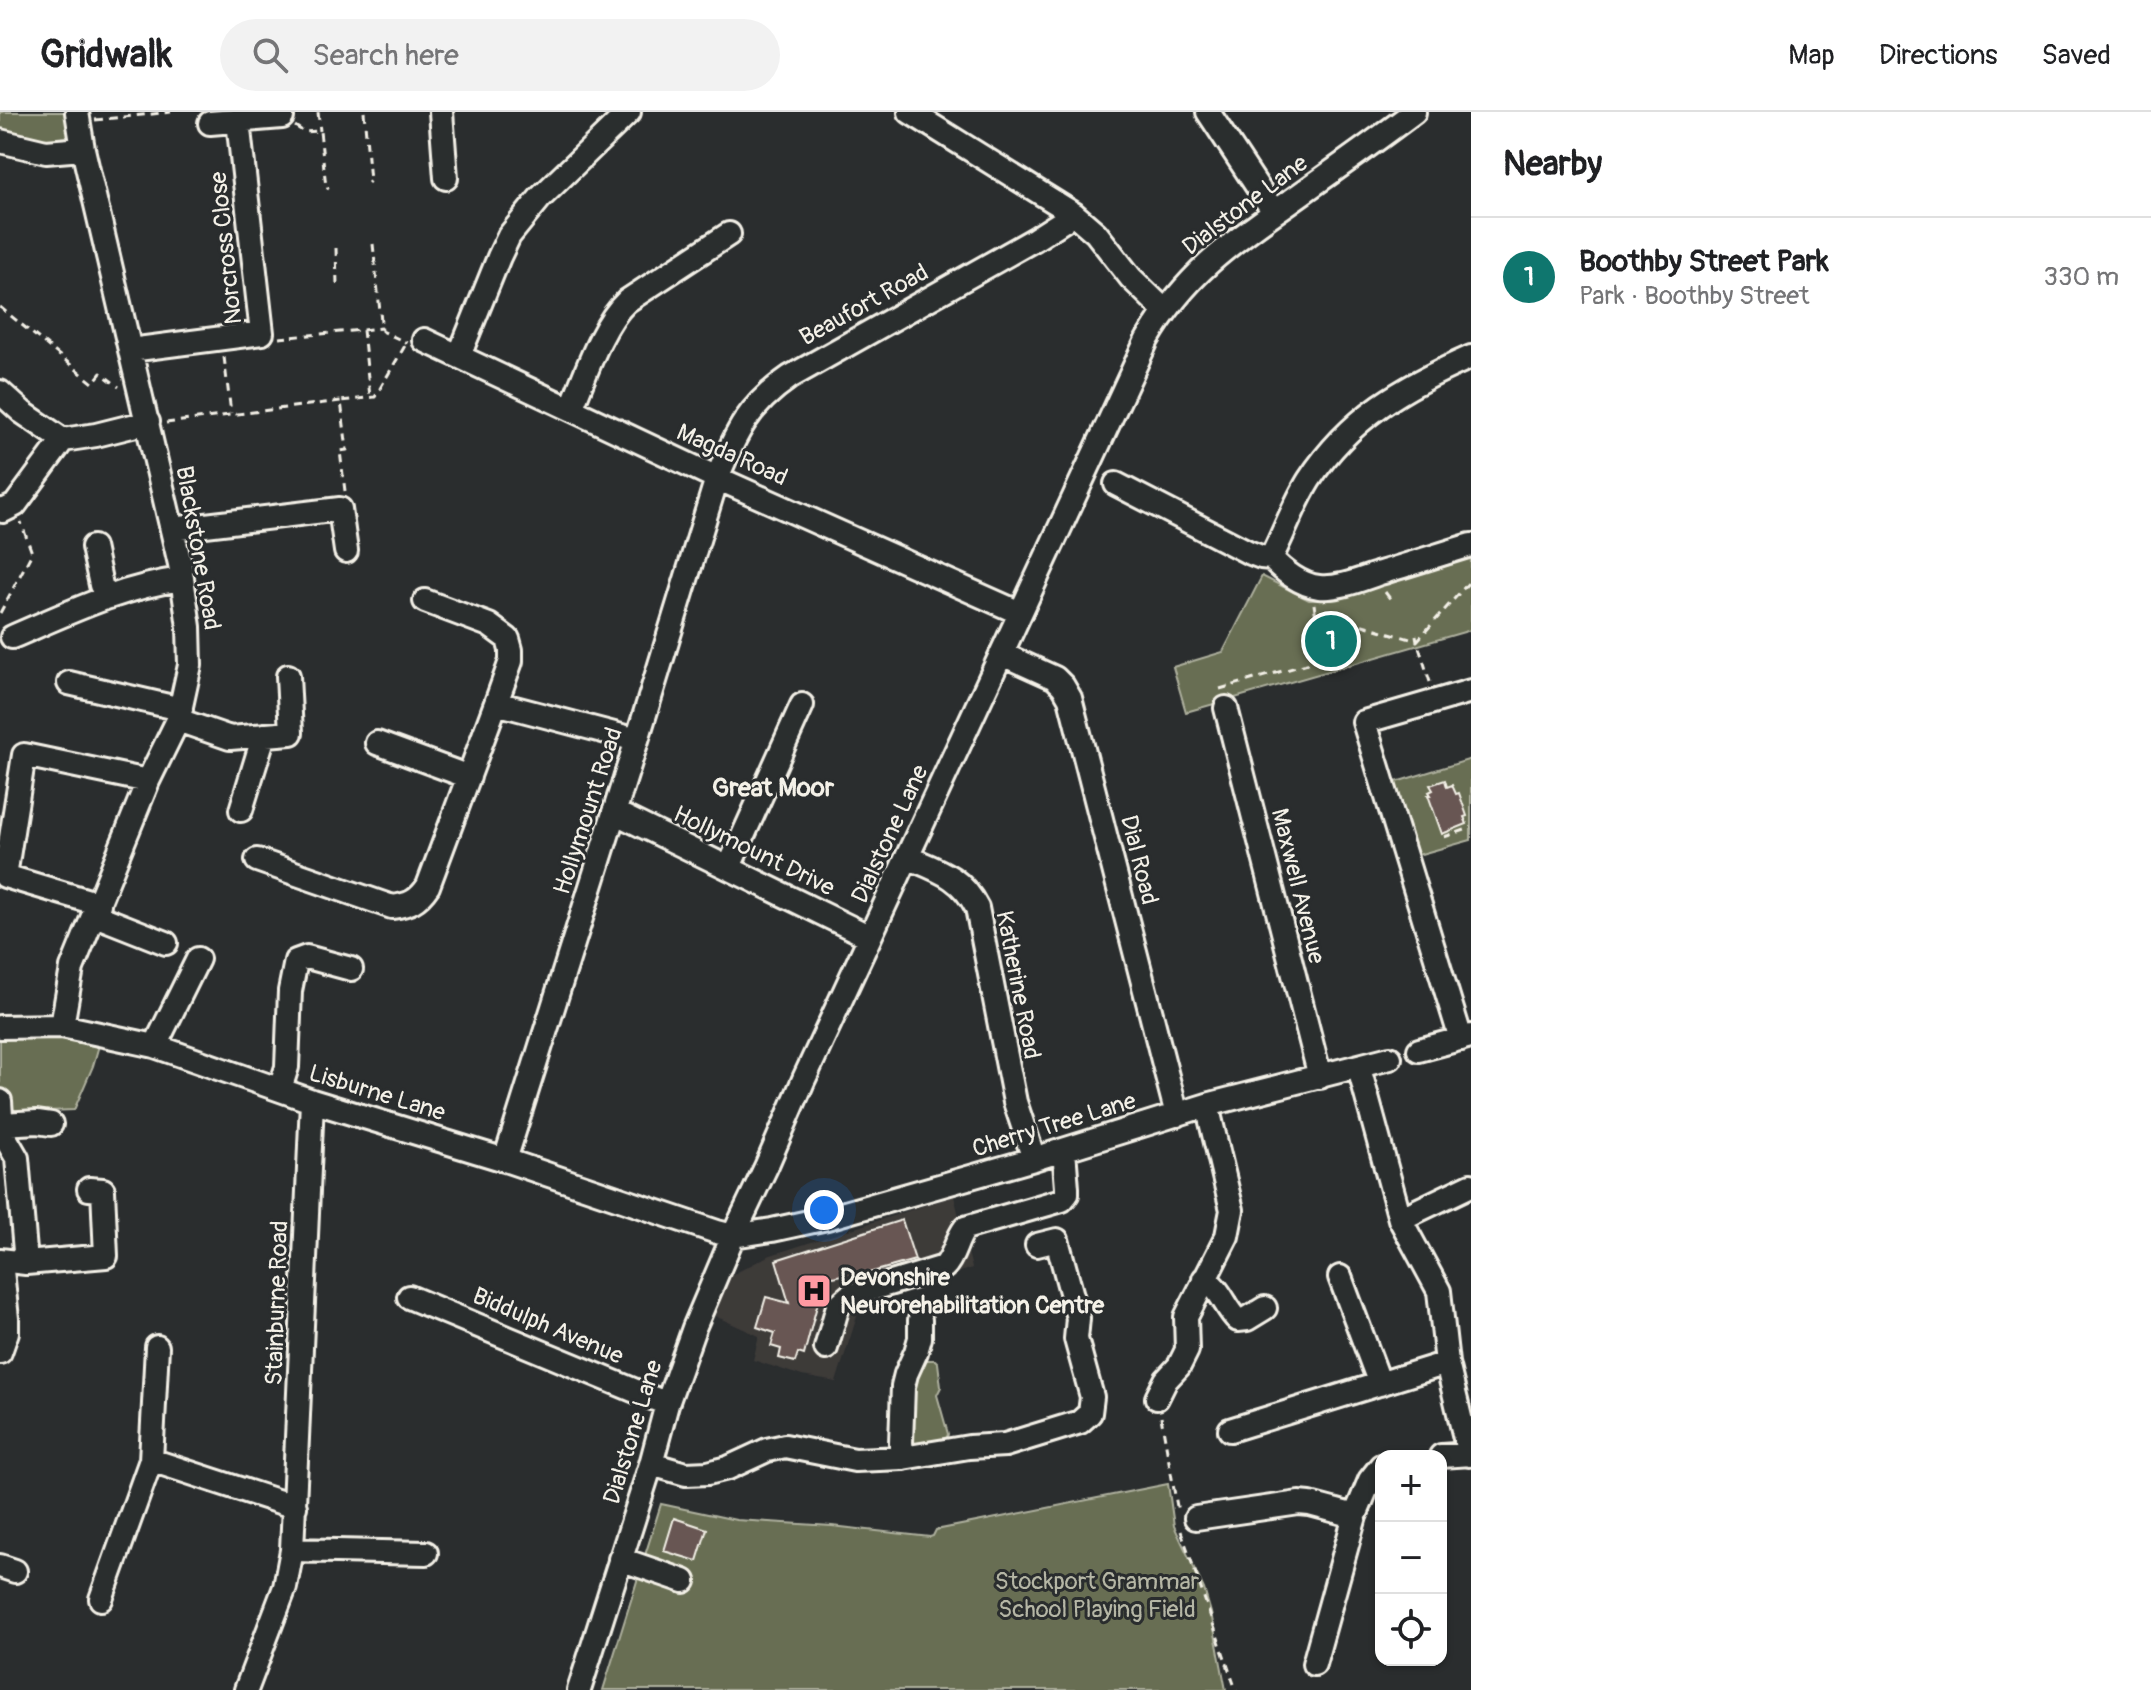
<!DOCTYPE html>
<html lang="en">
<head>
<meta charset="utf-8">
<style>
	:root { --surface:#fff; --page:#f2f2f2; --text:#202124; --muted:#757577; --line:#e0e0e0; --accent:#0f766e }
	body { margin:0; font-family:Pangolin,sans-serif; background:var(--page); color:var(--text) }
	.controls { position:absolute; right:24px; bottom:24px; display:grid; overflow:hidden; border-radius:16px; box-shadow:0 2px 6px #0004 }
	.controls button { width:72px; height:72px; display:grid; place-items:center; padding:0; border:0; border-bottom:2px solid var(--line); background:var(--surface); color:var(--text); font:40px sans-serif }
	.you { position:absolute; left:824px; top:1098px; width:28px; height:28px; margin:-20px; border:6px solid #fff; border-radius:50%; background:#1a73e8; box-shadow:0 0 0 12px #1a73e833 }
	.badge { display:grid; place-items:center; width:52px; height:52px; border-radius:50%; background:var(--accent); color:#fff; font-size:26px; font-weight:700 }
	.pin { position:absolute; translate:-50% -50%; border:4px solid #fff; box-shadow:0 2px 8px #0006 }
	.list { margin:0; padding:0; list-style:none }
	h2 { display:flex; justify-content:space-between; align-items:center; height:104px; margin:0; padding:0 32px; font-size:34px }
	h2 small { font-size:26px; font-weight:400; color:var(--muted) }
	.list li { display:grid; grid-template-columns:52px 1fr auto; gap:24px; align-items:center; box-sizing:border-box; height:120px; padding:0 32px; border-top:2px solid var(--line) }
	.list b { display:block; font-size:30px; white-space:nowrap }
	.list p { margin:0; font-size:26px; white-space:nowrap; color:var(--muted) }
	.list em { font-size:26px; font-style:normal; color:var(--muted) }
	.icon { flex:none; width:44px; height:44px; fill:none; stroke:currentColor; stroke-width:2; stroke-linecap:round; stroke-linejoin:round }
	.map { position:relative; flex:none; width:1471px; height:1578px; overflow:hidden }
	header { display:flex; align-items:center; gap:48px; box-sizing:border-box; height:112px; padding:0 40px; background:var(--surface); border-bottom:2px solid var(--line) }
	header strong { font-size:38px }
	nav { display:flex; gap:44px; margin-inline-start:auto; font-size:28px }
	.search { width:560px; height:72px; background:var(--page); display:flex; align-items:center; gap:20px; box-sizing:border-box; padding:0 28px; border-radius:44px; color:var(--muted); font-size:30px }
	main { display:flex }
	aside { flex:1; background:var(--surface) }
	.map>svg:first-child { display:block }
	.built { fill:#3d3a39 }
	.green { fill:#686e53; stroke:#aeb09e; stroke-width:2 }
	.building { fill:#685752; stroke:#f4f1e8; stroke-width:2 }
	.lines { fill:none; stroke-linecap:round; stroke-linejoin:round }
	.minor-casing { stroke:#f4f1e8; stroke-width:28 }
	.path { stroke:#f4f1e8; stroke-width:3; stroke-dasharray:8 6; stroke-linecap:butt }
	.minor { stroke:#2a2d2e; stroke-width:22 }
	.labels { text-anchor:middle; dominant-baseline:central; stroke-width:6; stroke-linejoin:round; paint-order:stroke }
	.street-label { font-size:24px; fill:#f4f1e8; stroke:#2a2d2e }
	.poi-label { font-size:24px; font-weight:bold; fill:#f4f1e8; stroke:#2a2d2e; text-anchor:start }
	.park-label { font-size:24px; fill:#b5b6a5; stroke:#2a2d2e }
	.neighbourhood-label { font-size:26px; font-weight:bold; fill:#f4f1e8; stroke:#2a2d2e }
</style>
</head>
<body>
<header>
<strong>Gridwalk</strong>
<div class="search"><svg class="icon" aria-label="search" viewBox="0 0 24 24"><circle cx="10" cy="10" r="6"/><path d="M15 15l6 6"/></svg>Search here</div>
<nav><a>Map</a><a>Directions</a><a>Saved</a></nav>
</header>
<main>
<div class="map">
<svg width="1471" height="1578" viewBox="0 0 1471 1578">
	<rect width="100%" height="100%" fill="#2a2d2e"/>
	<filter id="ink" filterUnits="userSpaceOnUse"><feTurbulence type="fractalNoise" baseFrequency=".0125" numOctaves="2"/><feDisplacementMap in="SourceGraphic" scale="16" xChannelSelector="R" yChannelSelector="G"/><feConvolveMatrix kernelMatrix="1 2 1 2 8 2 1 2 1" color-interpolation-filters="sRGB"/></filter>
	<g filter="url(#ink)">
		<path class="built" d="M954 1084 972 1156 861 1192 836 1270 802 1264 753 1248 759 1224 715 1204 728 1165 768 1144Z"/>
		<path class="green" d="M0 0H77L83 37 0 29Z
			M1471 444V518L1186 600 1173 555 1223 540 1262 464 1309 488H1332Z
			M1471 647V728L1414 744 1393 671Z
			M0 915 102 923 93 954 74 998 48 999 51 1012 0 1020Z
			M924 1248H935L938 1251 941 1275 937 1283 948 1322 946 1328 916 1332 913 1329V1318L909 1311V1279Z
			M1168 1372 1174 1414 1204 1477 1211 1501 1226 1578H603L661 1392 736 1408 832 1414 930 1425 933 1424 936 1418Z"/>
		<path class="building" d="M1445 668 1447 675 1452 673 1456 682 1459 681 1467 704 1464 705 1467 712 1442 722 1428 683H1431L1429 680 1433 678 1430 673Z
			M902 1108 915 1148 844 1168 842 1163 824 1167 804 1243 798 1241 795 1250 779 1246 781 1237 771 1234 775 1221 757 1215 766 1185 789 1191 776 1148Z
			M674 1406 707 1417 697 1449 664 1439Z"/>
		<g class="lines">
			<defs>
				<path id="minor" d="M441 0 446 66
					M910 0 1074 102 1096 121 1131 166 1164 198
					M1208 0 1274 100
					M210 11 282 5
					M0 29 46 40 83 37
					M424 228 717 366 1020 501
					M130 238 262 221 238 9
					M459 244 499 145 509 124 540 86 629 0
					M0 280 22 300 63 328 96 323 148 310
					M571 297C585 264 601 213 627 189L729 122
					M1116 372 1248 440 1261 445 1271 446C1284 421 1294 392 1309 368 1350 305 1405 274 1471 245
					M0 398 3 399 15 393 63 328
					M172 417 340 397 346 439
					M93 435 101 473 107 484
					M1271 446C1283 459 1301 473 1319 475 1339 477 1362 467 1380 461 1411 452 1441 442 1471 433
					M12 525C68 501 121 475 182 467
					M1002 542 1055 566 1063 574 1070 586 1177 1003
					M69 571 181 597
					M496 591 637 628
					M1226 596 1320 965
					M178 608 230 626 291 621 288 564
					M377 631 469 665
					M241 698 264 623
					M614 700 870 825
					M907 745C937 758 961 764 977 796L1015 990 1034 1047
					M257 748 392 795C409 793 418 789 428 774L496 591 511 549V538L508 527 489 513 425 489
					M729 755 802 593
					M99 792 5 764 24 643 148 669
					M95 803 166 831
					M62 914 72 856 148 669 178 608 190 553 189 515 180 452 83 37 77 0
					M0 915 62 914 155 934 312 989 505 1048 717 1120 733 1124 772 1118 827 1106 1034 1047 1207 993 1390 946
					M1461 927 1364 610 1471 579
					M155 934 198 847
					M1419 938 1471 924
					M1359 956 1400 1107 1439 1179 1447 1251 1469 1343
					M280 977 287 955 290 879 296 849 307 845 351 857
					M0 989 2 1020H0
					M2 1012 37 1010 51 1012
					M2 1020 17 1046 26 1151
					M505 1048 637 628 717 366C736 320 748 294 790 265L1035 127 1074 102
					M1400 1107 1471 1073
					M0 1148 26 1151 106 1144 103 1078 89 1077
					M1340 1165 1380 1272
					M1204 1167C1221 1176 1225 1196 1238 1208L1247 1207 1265 1196
					M409 1185 667 1292
					M826 1236 838 1194 849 1184 944 1155C955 1144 955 1129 965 1116L1062 1088 1067 1082V1076L1064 1038
					M0 1240 7 1220V1207L1 1149
					M1157 1286 1166 1268 1179 1254 1187 1238 1186 1205 1227 1124 1232 1098 1207 993
					M1230 1318 1447 1251
					M1441 1344 1471 1342
					M903 1346 901 1331 903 1274 906 1262 916 1240 920 1226V1208
					M151 1348 295 1395
					M651 1352 686 1362 708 1361 728 1356 767 1338 785 1334 855 1348 903 1346 969 1335 1005 1333 1080 1310 1090 1301 1092 1285 1076 1227 1078 1206 1057 1128 1037 1133
					M1196 1406 1299 1391 1310 1392 1355 1404
					M292 1438 426 1441
					M620 1447 684 1469
					M0 1454 15 1459
					M101 1487 151 1348 157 1235
					M1314 1552 1355 1404 1370 1368 1381 1354
					M246 1578 285 1475 292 1438 312 989
					M579 1578 651 1352 667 1292 694 1216 733 1124 766 1055 804 967 1147 228C1184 164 1229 132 1288 91 1330 61 1373 31 1414 0"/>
			</defs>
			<use href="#minor" class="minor-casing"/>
			<path class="path" d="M318 0 320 19
				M364 0 370 69 368 71
				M95 8 171 0
				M295 14 304 20 320 19 326 75 329 77
				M373 132 382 219 407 231
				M336 136 337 173
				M0 195 93 271 101 261 119 275
				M363 218 370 285
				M279 226 382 216
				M224 245 231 301
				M166 311 341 289
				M345 379 340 339 347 338 341 289 375 285 406 232
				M1385 480 1391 488
				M1314 492 1315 499 1417 529 1416 523
				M0 501 32 441 21 410
				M1430 570 1417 529 1471 468
				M1220 577 1310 551C1323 535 1318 518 1315 499
				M1444 725 1471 716
				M1161 1305 1178 1400
				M1181 1419 1236 1578"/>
			<use href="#minor" class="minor"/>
		</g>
	</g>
	<defs>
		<symbol id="hospital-square" viewBox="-11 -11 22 22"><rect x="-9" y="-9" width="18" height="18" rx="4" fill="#ff9aa2" stroke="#2a2d2e"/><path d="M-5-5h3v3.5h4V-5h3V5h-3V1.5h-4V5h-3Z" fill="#111"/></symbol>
	</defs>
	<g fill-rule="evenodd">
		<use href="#hospital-square" x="794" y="1159" width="40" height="40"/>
	</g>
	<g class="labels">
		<g class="street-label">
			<text transform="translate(1245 93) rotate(-37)">Dialstone Lane</text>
			<text transform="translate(226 136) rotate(-96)">Norcross Close</text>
			<text transform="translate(864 193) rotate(-29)">Beaufort Road</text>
			<text transform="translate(732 343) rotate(24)">Magda Road</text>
			<text transform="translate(198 436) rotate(80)">Blackstone Road</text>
			<text transform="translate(588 699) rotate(-72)">Hollymount Road</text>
			<text transform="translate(890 722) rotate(-65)">Dialstone Lane</text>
			<text transform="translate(754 739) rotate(26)">Hollymount Drive</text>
			<text transform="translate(1139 748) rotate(76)">Dial Road</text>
			<text transform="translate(1298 774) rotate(76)">Maxwell Avenue</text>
			<text transform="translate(1018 873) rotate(79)">Katherine Road</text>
			<text transform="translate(377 981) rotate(17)">Lisburne Lane</text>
			<text transform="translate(1054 1013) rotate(-17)">Cherry Tree Lane</text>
			<text transform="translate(277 1191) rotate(-88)">Stainburne Road</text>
			<text transform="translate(548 1214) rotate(23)">Biddulph Avenue</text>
			<text transform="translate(633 1320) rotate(-73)">Dialstone Lane</text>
		</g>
		<g class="poi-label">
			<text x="840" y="1165">Devonshire<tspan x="840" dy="28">Neurorehabilitation Centre</tspan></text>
		</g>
		<g class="park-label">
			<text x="1097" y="1469">Stockport Grammar<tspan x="1097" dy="28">School Playing Field</tspan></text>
		</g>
		<g class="neighbourhood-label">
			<text x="773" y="676">Great Moor</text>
		</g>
	</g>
</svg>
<div class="controls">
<button>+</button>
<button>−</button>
<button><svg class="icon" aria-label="locate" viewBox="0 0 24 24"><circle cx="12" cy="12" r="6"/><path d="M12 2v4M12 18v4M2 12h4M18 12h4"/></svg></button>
</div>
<div class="you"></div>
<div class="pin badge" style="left:1331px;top:529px">1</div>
</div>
<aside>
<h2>Nearby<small></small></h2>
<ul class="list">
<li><span class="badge">1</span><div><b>Boothby Street Park</b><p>Park · Boothby Street</p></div><em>330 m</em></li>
</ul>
</aside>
</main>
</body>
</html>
